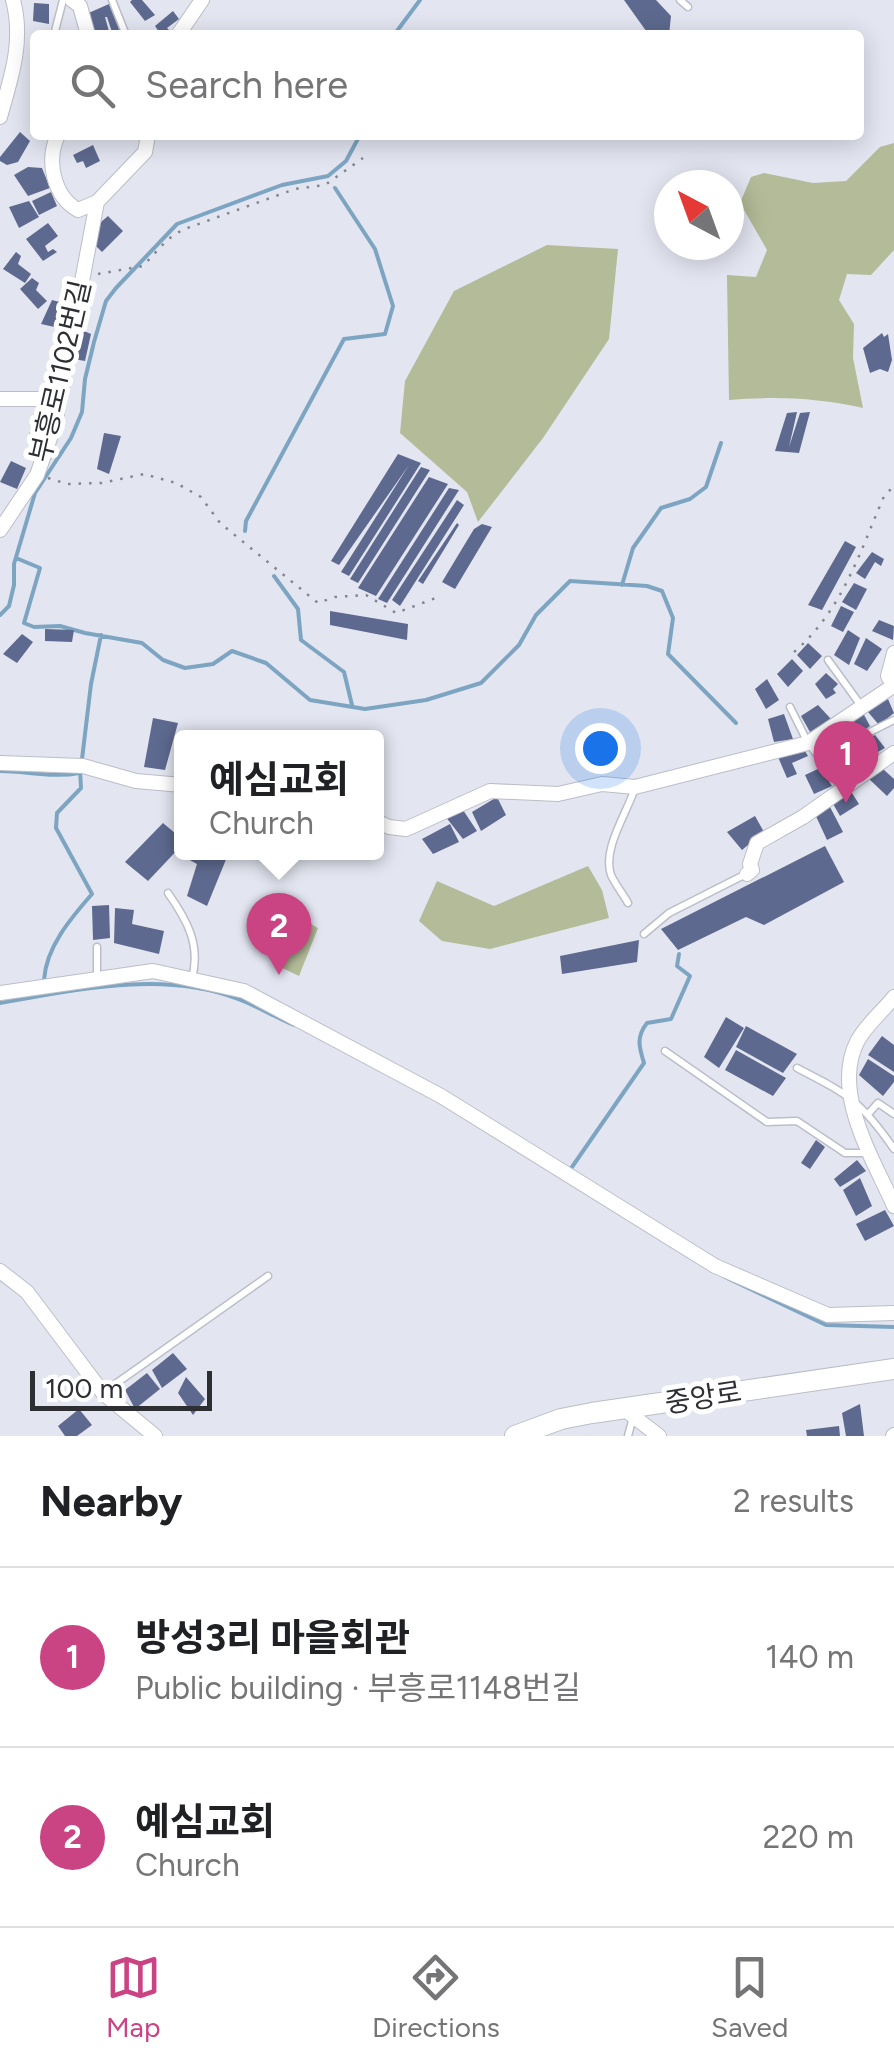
<!DOCTYPE html>
<html lang="en">
<head>
<meta charset="utf-8">
<style>
	:root { --surface:#fff; --page:#f2f2f2; --text:#202124; --muted:#757577; --line:#e0e0e0; --accent:#ca4484 }
	body { margin:0; font-family:Figtree,"Noto Sans KR",sans-serif; background:var(--page); color:var(--text) }
	.compass { position:absolute; left:654px; top:170px; width:90px; height:90px; border-radius:50%; background:var(--surface); box-shadow:0 5px 25px #0003; rotate:319deg }
	.scale { position:absolute; left:30px; bottom:25px; width:182px; box-sizing:border-box; padding-left:10px; border:5px solid #2d2f33; border-top:0; font-size:28px; line-height:35px; white-space:nowrap; color:#2d2f33; -webkit-text-stroke:8px #fff; paint-order:stroke }
	.you { position:absolute; left:600px; top:748px; width:35px; height:35px; margin:-25px; border:8px solid #fff; border-radius:50%; background:#1a73e8; box-shadow:0 0 0 15px #1a73e833 }
	.badge { display:grid; place-items:center; width:65px; height:65px; border-radius:50%; background:var(--accent); color:#fff; font-size:32px; font-weight:700 }
	.pin { position:absolute; translate:-50% -82px; filter:drop-shadow(0 2px 5px #0008) }
	.pin::after { content:''; position:absolute; top:52px; width:35px; height:30px; background:inherit; clip-path:polygon(0 0,100% 0,50% 100%) }
	.popup { position:absolute; left:174px; top:730px; width:210px; height:130px; box-sizing:border-box; display:grid; place-content:center; border-radius:10px; background:var(--surface); filter:drop-shadow(0 2px 8px #0005); font-size:32px; white-space:nowrap; color:var(--muted) }
	.popup b { font-size:38px; color:var(--text) }
	.popup::after { content:''; position:absolute; left:50%; top:100%; margin-left:-20px; border:20px solid transparent; border-top-color:var(--surface) }
	.list { margin:0; padding:0; list-style:none }
	h2 { display:flex; justify-content:space-between; align-items:center; height:130px; margin:0; padding:0 40px; font-size:42px }
	h2 small { font-size:32px; font-weight:400; color:var(--muted) }
	.list li { display:grid; grid-template-columns:65px 1fr auto; gap:30px; align-items:center; box-sizing:border-box; height:180px; padding:0 40px; border-top:2px solid var(--line) }
	.list b { display:block; font-size:38px; white-space:nowrap }
	.list p { margin:0; font-size:32px; white-space:nowrap; color:var(--muted) }
	.list em { font-size:32px; font-style:normal; color:var(--muted) }
	.icon { flex:none; width:55px; height:55px; fill:none; stroke:currentColor; stroke-width:2; stroke-linecap:round; stroke-linejoin:round }
	.map { position:relative; flex:none; width:894px; height:1436px; overflow:hidden }
	.search { position:absolute; background:var(--surface); box-shadow:0 5px 25px #0003; left:30px; right:30px; top:30px; height:110px; display:flex; align-items:center; gap:25px; box-sizing:border-box; padding:0 35px; border-radius:10px; color:var(--muted); font-size:38px }
	.sheet { height:490px; background:var(--surface) }
	nav { display:flex; justify-content:space-around; align-items:center; box-sizing:border-box; height:140px; border-top:2px solid var(--line); background:var(--surface); font-size:28px; color:var(--muted) }
	nav a { display:grid; justify-items:center; gap:5px }
	nav .on { color:var(--accent) }
	.map>svg:first-child { display:block }
	.green { fill:#b3bb98 }
	.lines { fill:none; stroke-linecap:round; stroke-linejoin:round }
	.stream { stroke:#7da5c2; stroke-width:4 }
	.building { fill:#5d698e }
	.lane-casing { stroke:#bbbec8; stroke-width:9 }
	.street-casing { stroke:#bbbec8; stroke-width:16 }
	.secondary-casing { stroke:#bbbec8; stroke-width:22 }
	.path { stroke:#82858c; stroke-width:2.5; stroke-dasharray:2.5 8; stroke-linecap:butt }
	.lane { stroke:#fff; stroke-width:6 }
	.street { stroke:#fff; stroke-width:14 }
	.secondary { stroke:#fff; stroke-width:20 }
	.labels { text-anchor:middle; dominant-baseline:central; stroke-width:10; stroke-linejoin:round; paint-order:stroke }
	.street-label { font-size:28px; fill:#2d2f33; stroke:#fff }
</style>
</head>
<body>
<div class="map">
<svg width="894" height="1436" viewBox="0 0 894 1436">
	<rect width="100%" height="100%" fill="#e3e6f1"/>
	<path class="green" d="M894 143V250L871 275 847 274 839 300 854 324 853 358 863 408C819 398 774 396 729 400L727 275 756 277 767 250 740 203 751 177 764 173 813 183 846 181 880 147Z
		M547 245 618 249 609 339 543 438 478 522 467 492 400 433 405 381 454 291Z
		M588 866 602 890 609 918 490 949 442 941 419 921 437 881 494 906Z
		M294 915 318 928 299 976 276 965Z"/>
	<g class="lines">
		<path class="stream" d="M394 35 420 0
			M245 531 246 521 344 339 385 334 393 306 375 249 335 188
			M16 558 40 568 24 623 34 627 60 626 85 633 142 643 163 660 185 668 213 664 232 651 266 663 310 700 365 709 426 700 481 683 519 645 536 615 570 581 647 586 662 591 673 618 668 654 736 723
			M274 576 298 609 301 640 344 672 352 705
			M622 585 633 548 661 508 690 499 706 487 721 443
			M0 615 9 606 14 585V564L35 493 71 438 82 412 85 379 94 342 106 301 116 288 177 224 282 185 328 176 346 161 360 135
			M82 759 91 684 101 635
			M0 771C26 771 54 778 79 773
			M44 980C46 947 71 918 92 894L56 828 57 813 81 788 80 770
			M0 1003C76 990 163 970 238 999 257 1006 275 1017 294 1025
			M572 1167 644 1063C639 1047 636 1037 647 1023L671 1019 690 976 677 966 679 954
			M725 1277 826 1325 894 1327"/>
	</g>
	<path class="building" d="M132 0H142L155 15 145 21 130 2Z
		M624 0H656L671 16 669 35H649Z
		M34 3 49 4V24L33 21Z
		M109 4 121 33 113 35 107 17H105L110 35H91L84 15Z
		M173 11 179 19 167 28 172 33 161 35 155 26Z
		M20 132 30 141 18 162 7 165 0 161V157Z
		M93 145 100 161 86 168 83 161 77 163 73 155Z
		M28 167 42 168 50 188 28 196 14 175Z
		M51 192 57 206 39 215 32 201Z
		M29 201 39 217 19 228 9 207Z
		M108 216 123 231 102 252 93 243 95 227Z
		M48 223 58 236 45 246 48 252 53 249 57 252 43 261 26 239Z
		M16 252 21 256 18 264 31 274 25 283 3 269Z
		M32 278 39 283 36 290 47 301 38 309 20 289Z
		M52 300 67 304 59 328 41 324Z
		M84 331 91 334 85 361 74 359Z
		M882 333 884 337 888 334 892 360 888 372 880 369 870 373 863 348Z
		M797 412 789 447 800 413 810 412 799 453 775 451 787 413Z
		M34 413H47L38 444 28 441Z
		M104 433 121 436 109 474 97 469Z
		M398 454 421 463 349 576 341 572 409 465 339 565 331 561Z
		M11 461 26 468 17 489 0 482Z
		M421 467 430 470 358 583 350 579Z
		M429 477 448 484 376 596 358 588Z
		M449 488 459 490 387 603 378 599Z
		M457 500 464 505 400 606 392 600Z
		M457 523 459 525 423 584 418 581Z
		M482 524 492 527 455 589 442 582 474 529Z
		M845 541 856 547 822 610 808 605Z
		M872 552 884 559 881 566 875 562 865 579 856 573Z
		M854 583 867 589 856 610 842 602Z
		M841 606 854 612 843 632 831 626Z
		M330 611 408 624 407 640 330 625Z
		M879 620 894 626 893 640 872 631Z
		M45 629 74 630 72 642 45 641Z
		M848 630 860 638 849 665 834 655Z
		M22 634 33 642 17 663 3 654Z
		M866 638 882 649 867 671 854 664Z
		M808 643 822 656 810 669 797 655Z
		M792 659 803 671 788 687 777 674Z
		M826 673 838 684 833 689 836 693 826 699 815 684Z
		M767 679 779 700 766 709 755 689Z
		M888 699 894 713 879 725 868 712Z
		M818 705 831 719 810 732 801 716Z
		M863 713 870 726 853 738 841 727Z
		M784 714 793 739 774 742 768 719Z
		M153 718 178 723 165 770 144 767Z
		M834 733 850 748 835 761 815 745Z
		M875 735 885 748 865 759 853 746Z
		M802 746 808 756 792 763 797 774 787 778 778 757Z
		M820 768 832 786 814 794 805 775Z
		M883 769 894 779V788L887 796 868 778Z
		M850 790 859 804 840 816 832 802Z
		M497 797 506 815 481 831 472 812Z
		M829 805 843 832 827 840 814 812Z
		M461 807 477 831 463 839 445 816Z
		M755 816 764 832 742 850 727 832Z
		M163 823 182 839V845L148 881 125 862Z
		M450 824 459 842 433 854 422 839Z
		M825 846 844 882 764 925 746 917 678 950 661 929Z
		M189 852H216L227 857 207 906 187 896 197 864 186 858Z
		M109 905 110 938 93 940 92 906Z
		M115 908 134 910 132 924 164 931 159 954 114 943Z
		M283 909 292 912 281 944 271 941Z
		M639 940 637 962 562 974 560 956Z
		M726 1017 744 1028 719 1068 704 1057Z
		M746 1026 797 1054 783 1073 736 1047Z
		M882 1036 894 1045V1072L868 1055Z
		M736 1050 786 1078 773 1096 725 1070Z
		M868 1059 894 1076V1082L883 1096 859 1075Z
		M816 1140 825 1147 810 1169 801 1163Z
		M857 1160 866 1171 840 1187 834 1179Z
		M860 1178 872 1206 856 1216 843 1190Z
		M885 1210 894 1226 865 1241 856 1224Z
		M173 1353 187 1369 162 1388 152 1370Z
		M147 1373 160 1389 135 1409 125 1390Z
		M186 1377 205 1399 193 1415 178 1393Z
		M860 1404 864 1436H846L842 1413Z
		M79 1409 92 1425 77 1436H65L58 1426Z
		M839 1426 840 1436H807L806 1430Z"/>
	<g class="lines">
		<defs>
			<path id="lane" d="M112 0 126 35
				M680 0 688 7
				M54 35 63 0
				M828 660 862 707
				M790 707 808 743 842 787
				M850 742 894 720
				M168 893C187 920 201 945 192 978
				M628 903C623 894 615 884 611 875 602 849 627 813 635 788
				M644 934 669 913 746 874
				M97 979V947
				M665 1051 767 1122 797 1121 845 1153H870
				M797 1068C849 1095 860 1100 894 1149
				M869 1113 878 1103 894 1114
				M104 1392 268 1276
				M628 1436 633 1417"/>
			<path id="street" d="M72 0 80 6 88 35
				M178 35 202 0
				M0 117C11 78 24 41 13 0
				M58 135C46 160 53 196 78 210L97 202
				M0 399H60
				M0 530 37 475 55 424 97 202 145 152 148 135
				M894 653 888 676 894 687
				M0 763 83 766 136 781 182 785
				M376 821 389 827 406 829 490 791 558 794 602 784 635 787 808 743 893 686
				M747 874 752 870 750 864 757 843 803 817 894 753
				M0 993 153 971 244 991 441 1096 715 1266 828 1315 894 1313
				M894 997C883 1011 867 1024 858 1040 830 1091 874 1160 894 1206
				M0 1271 27 1292 103 1393 155 1436
				M624 1409 659 1436
				M893 1436 894 1435"/>
			<path id="secondary" d="M515 1436 561 1419 592 1413 894 1369"/>
		</defs>
		<use href="#lane" class="lane-casing"/>
		<use href="#street" class="street-casing"/>
		<use href="#secondary" class="secondary-casing"/>
		<path class="path" d="M98 274 143 266 167 240 182 230 295 189 325 185 363 158
			M48 478 67 484 102 483 144 474 176 483 201 497 220 523 318 603 335 597 366 595 396 613 441 596
			M794 652C843 610 860 551 885 494L894 487"/>
		<use href="#lane" class="lane"/>
		<use href="#street" class="street"/>
		<use href="#secondary" class="secondary"/>
	</g>
	<g class="labels">
		<g class="street-label">
			<text transform="translate(60 371) rotate(-77)">부흥로1102번길</text>
			<text transform="translate(703 1397) rotate(-9)">중앙로</text>
		</g>
	</g>
</svg>
<svg class="compass" viewBox="-18 -18 36 36"><path d="M0-13l5 13h-10z" fill="#e53935"/><path d="M0 13l5-13h-10z" fill="#757577"/></svg>
<div class="scale">100 m</div>
<div class="you"></div>
<div class="pin badge" style="left:846px;top:803px">1</div>
<div class="pin badge" style="left:279px;top:975px">2</div>
<div class="popup"><b>예심교회</b>Church</div>
<div class="search"><svg class="icon" aria-label="search" viewBox="0 0 24 24"><circle cx="10" cy="10" r="6"/><path d="M15 15l6 6"/></svg>Search here</div>
</div>
<section class="sheet">
<h2>Nearby<small>2 results</small></h2>
<ul class="list">
<li><span class="badge">1</span><div><b>방성3리 마을회관</b><p>Public building · 부흥로1148번길</p></div><em>140 m</em></li>
<li><span class="badge">2</span><div><b>예심교회</b><p>Church</p></div><em>220 m</em></li>
</ul>
</section>
<nav>
<a class="on"><svg class="icon" aria-label="map" viewBox="0 0 24 24"><path d="M3 6l6-2 6 2 6-2v14l-6 2-6-2-6 2zM9 4v14M15 6v14"/></svg>Map</a>
<a><svg class="icon" aria-label="directions" viewBox="0 0 24 24"><path d="M12 3l9 9-9 9-9-9zM9 14v-3h6M13 9l2 2-2 2"/></svg>Directions</a>
<a><svg class="icon" aria-label="saved" viewBox="0 0 24 24"><path d="M7 4h10v16l-5-4-5 4z"/></svg>Saved</a>
</nav>
</body>
</html>
